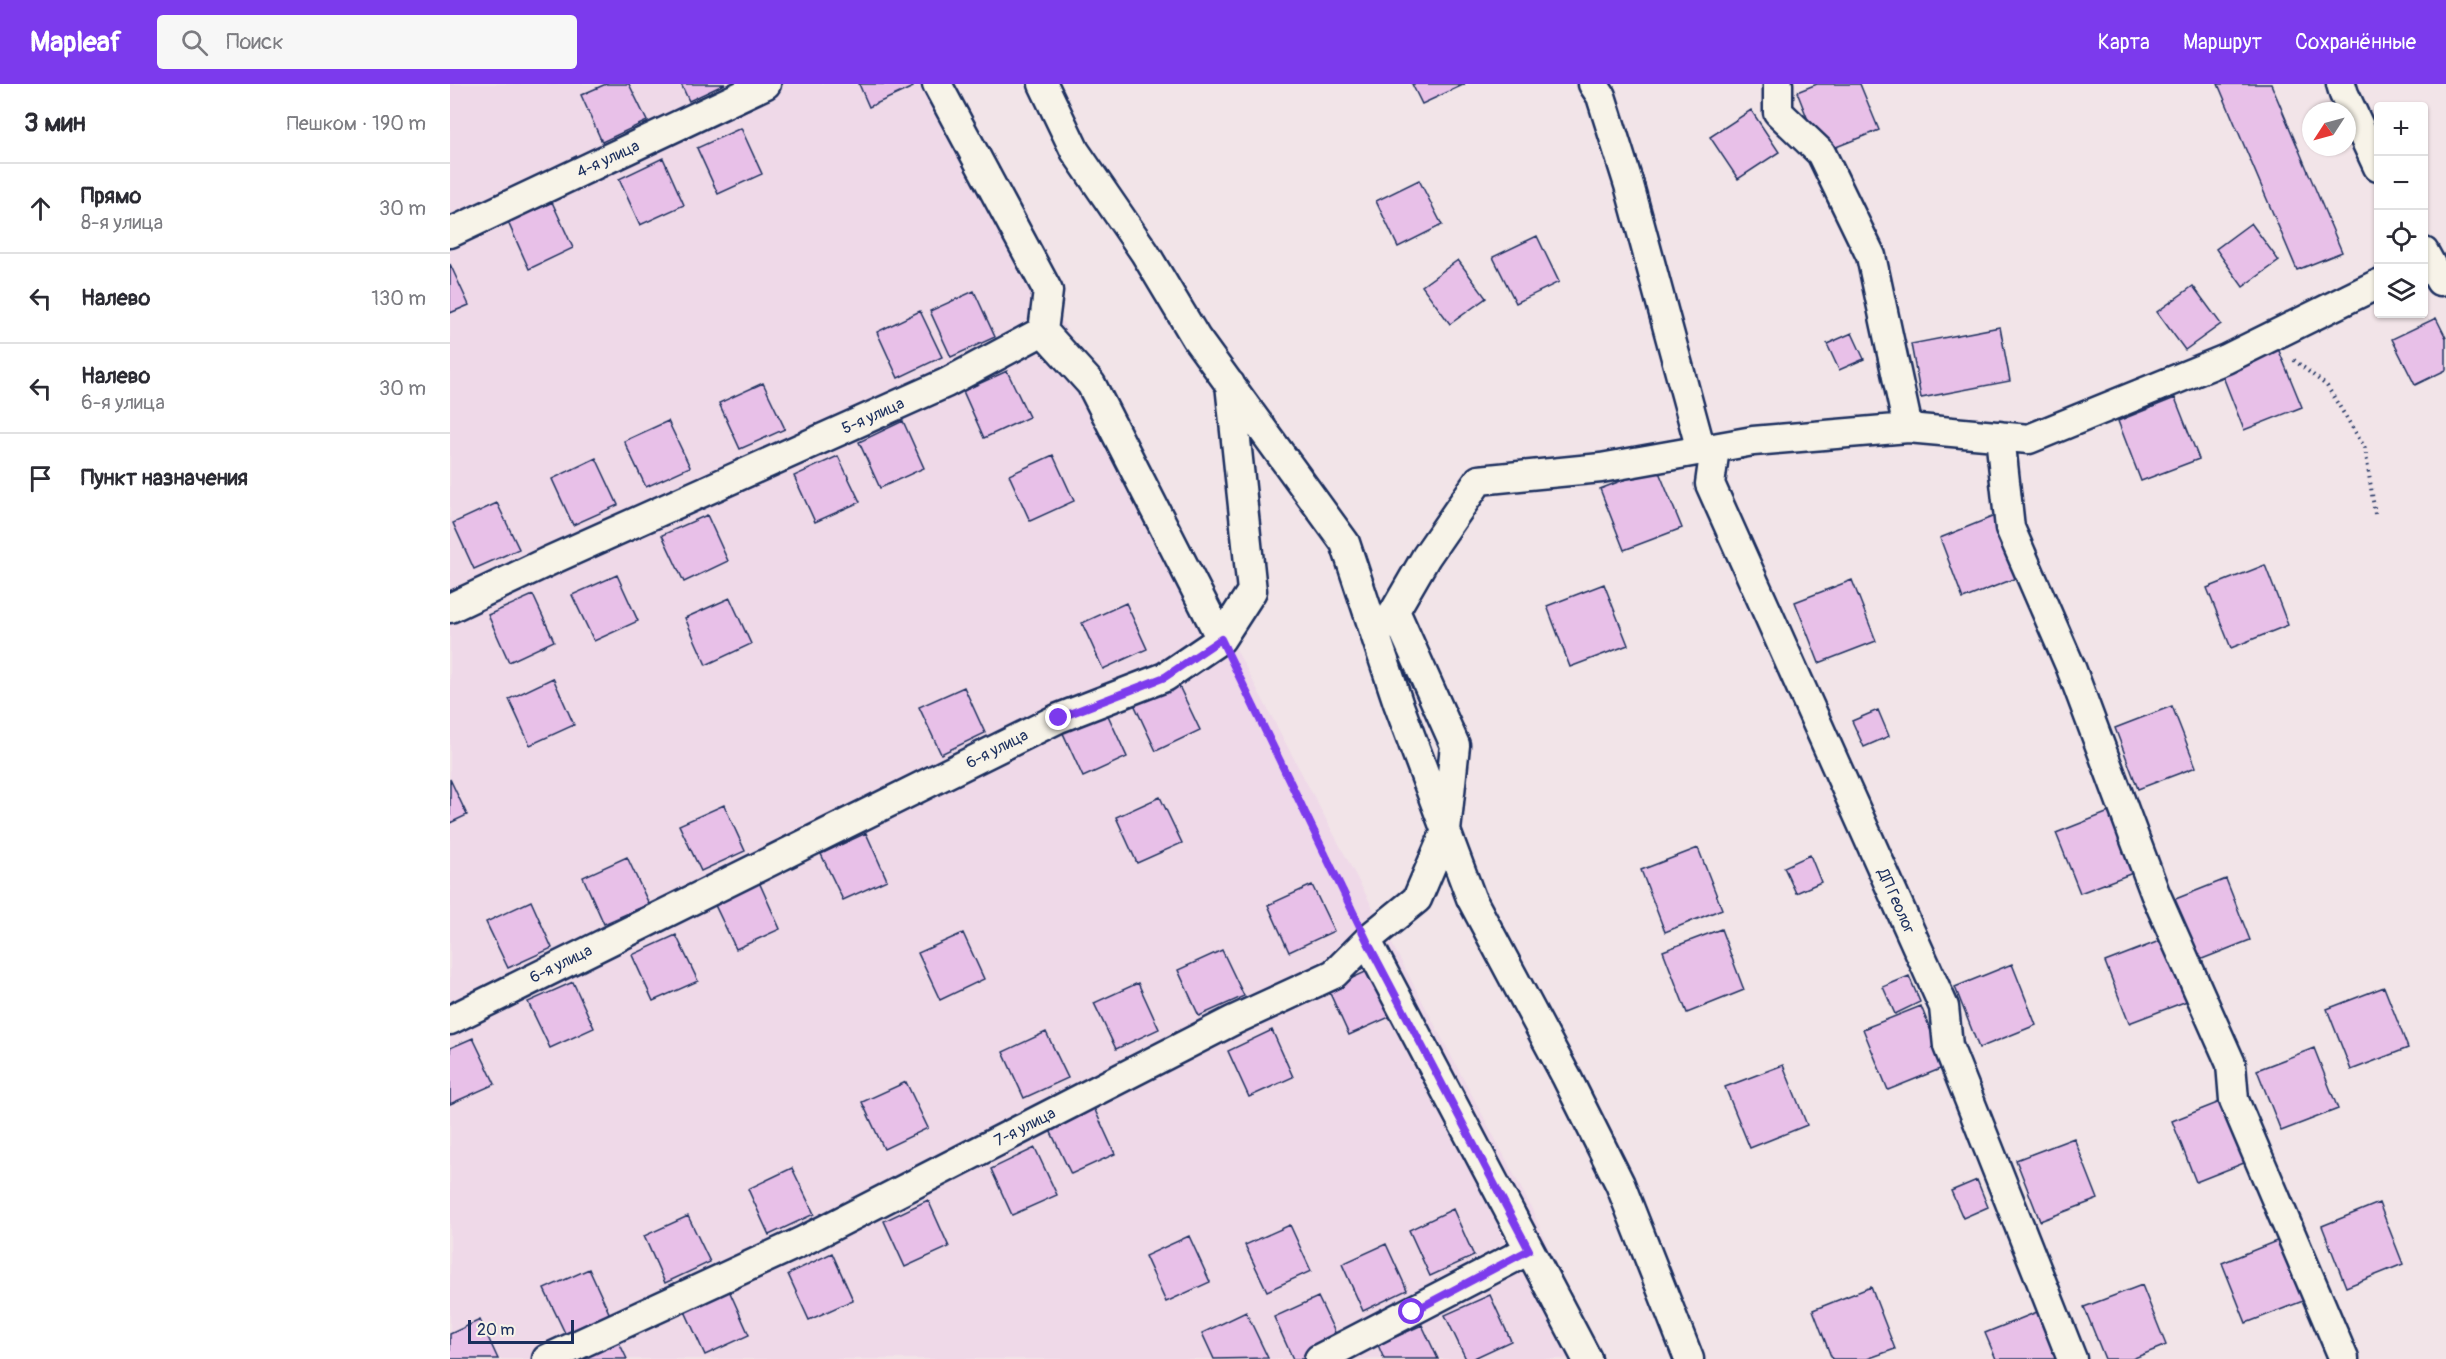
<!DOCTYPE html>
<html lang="ru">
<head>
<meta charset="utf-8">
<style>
	:root { --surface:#fff; --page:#f7f7f7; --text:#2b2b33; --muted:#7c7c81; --line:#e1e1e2; --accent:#7c3aed }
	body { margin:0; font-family:Pangolin,sans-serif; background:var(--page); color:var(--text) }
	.controls { position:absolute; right:18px; top:18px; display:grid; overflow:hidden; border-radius:6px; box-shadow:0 2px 4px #0004 }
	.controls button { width:54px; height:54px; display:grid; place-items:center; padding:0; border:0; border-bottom:2px solid var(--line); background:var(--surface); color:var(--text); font:30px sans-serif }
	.compass { position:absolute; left:1852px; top:18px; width:54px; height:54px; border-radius:50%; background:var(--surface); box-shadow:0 2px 4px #0004; rotate:234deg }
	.scale { position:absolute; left:18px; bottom:15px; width:106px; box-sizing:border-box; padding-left:6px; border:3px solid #1b2f5e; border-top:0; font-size:16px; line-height:21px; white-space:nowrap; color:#1b2f5e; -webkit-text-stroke:4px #f7f3e8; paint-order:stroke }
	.stop { position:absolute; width:18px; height:18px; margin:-14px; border:4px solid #7c3aed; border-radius:50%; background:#fff }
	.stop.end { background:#7c3aed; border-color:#fff; box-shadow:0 2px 6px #0008 }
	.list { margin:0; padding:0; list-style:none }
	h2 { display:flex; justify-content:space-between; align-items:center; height:78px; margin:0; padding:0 24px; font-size:26px }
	h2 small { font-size:20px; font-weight:400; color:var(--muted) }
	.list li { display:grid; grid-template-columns:39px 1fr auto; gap:18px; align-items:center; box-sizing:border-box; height:90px; padding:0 24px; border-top:2px solid var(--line) }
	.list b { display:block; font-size:22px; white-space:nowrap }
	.list p { margin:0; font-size:20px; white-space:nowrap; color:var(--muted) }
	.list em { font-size:20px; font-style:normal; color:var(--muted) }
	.icon { flex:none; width:33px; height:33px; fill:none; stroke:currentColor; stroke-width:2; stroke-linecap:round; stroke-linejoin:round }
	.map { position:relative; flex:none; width:1996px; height:1275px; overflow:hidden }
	header { display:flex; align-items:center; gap:36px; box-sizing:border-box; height:84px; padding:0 30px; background:var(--accent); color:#fff }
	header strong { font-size:28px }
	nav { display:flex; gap:33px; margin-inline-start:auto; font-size:21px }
	.search { width:420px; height:54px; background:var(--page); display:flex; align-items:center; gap:15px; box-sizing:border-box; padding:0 21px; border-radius:6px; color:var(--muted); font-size:22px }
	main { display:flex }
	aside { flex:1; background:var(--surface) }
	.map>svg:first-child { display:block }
	.built { fill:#efd9e8 }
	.building { fill:#e8c0e8; stroke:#1b2f5e; stroke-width:1.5 }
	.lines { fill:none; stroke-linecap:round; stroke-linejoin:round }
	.minor-casing { stroke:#1b2f5e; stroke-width:33 }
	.path { stroke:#1b2f5e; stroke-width:4; stroke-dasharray:1.5 4.5; stroke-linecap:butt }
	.minor { stroke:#f7f3e8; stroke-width:28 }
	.route { stroke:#7c3aed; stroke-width:8 }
	.labels { text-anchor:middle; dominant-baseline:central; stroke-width:4.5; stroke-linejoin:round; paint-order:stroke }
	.street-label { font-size:16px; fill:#1b2f5e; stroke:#f7f3e8 }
</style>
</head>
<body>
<header>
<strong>Mapleaf</strong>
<div class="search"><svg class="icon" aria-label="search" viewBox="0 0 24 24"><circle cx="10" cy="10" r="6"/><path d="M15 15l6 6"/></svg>Поиск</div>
<nav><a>Карта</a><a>Маршрут</a><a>Сохранённые</a></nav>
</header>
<main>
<aside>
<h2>3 мин<small>Пешком · 190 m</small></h2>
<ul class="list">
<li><svg class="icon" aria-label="ahead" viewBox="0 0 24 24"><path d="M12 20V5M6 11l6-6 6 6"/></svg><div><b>Прямо</b><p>8-я улица</p></div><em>30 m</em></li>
<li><svg class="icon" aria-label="left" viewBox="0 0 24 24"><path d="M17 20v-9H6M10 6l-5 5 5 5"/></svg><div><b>Налево</b></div><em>130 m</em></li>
<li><svg class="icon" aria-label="left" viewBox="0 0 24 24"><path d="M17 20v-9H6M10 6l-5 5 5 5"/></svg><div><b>Налево</b><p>6-я улица</p></div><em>30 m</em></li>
<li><svg class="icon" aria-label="arrive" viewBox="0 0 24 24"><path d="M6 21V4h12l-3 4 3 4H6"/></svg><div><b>Пункт назначения</b></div></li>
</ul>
</aside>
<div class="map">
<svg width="1996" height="1275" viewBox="0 0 1996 1275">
	<rect width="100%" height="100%" fill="#f2e4e8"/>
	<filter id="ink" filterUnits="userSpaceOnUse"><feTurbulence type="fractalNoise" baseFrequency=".0167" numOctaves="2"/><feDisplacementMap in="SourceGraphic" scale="12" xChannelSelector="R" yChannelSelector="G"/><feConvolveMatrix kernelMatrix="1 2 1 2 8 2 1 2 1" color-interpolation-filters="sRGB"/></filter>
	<g filter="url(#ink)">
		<path class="built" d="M0 0H487L1080 1121 1147 1275H0Z"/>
		<path class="building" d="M156 0H179L197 37 152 58 131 11Z
			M231 0H275L239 17Z
			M409 0H462L463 3 419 23Z
			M962 0H1015L972 20Z
			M1367 0H1410L1429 46 1371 69 1347 8Z
			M1768 0H1821L1892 168 1847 186Z
			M1301 26 1329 68 1288 95 1260 53Z
			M291 44 312 90 268 110 247 64Z
			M213 74 234 121 190 141 169 95Z
			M969 96 992 141 948 163 926 117Z
			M102 118 123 164 79 185 58 138Z
			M1801 139 1829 177 1793 203 1766 165Z
			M1087 152 1109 198 1066 219 1043 173Z
			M1008 176 1036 214 1000 240 972 202Z
			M0 180 19 221 0 229Z
			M1743 202 1771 240 1735 266 1707 228Z
			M524 207 545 253 501 273 480 227Z
			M470 227 492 273 448 294 427 248Z
			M1986 234 1996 254V286L1965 301 1942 255Z
			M1550 243 1560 297 1471 314 1461 260Z
			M1402 249 1414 275 1389 286 1377 260Z
			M1827 262 1852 323 1794 346 1770 285Z
			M557 287 579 333 534 354 513 307Z
			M313 299 335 345 290 365 269 319Z
			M1725 314 1749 375 1691 397 1668 337Z
			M218 337 240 383 196 403 174 357Z
			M453 337 474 384 430 404 409 358Z
			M603 371 624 417 580 437 559 391Z
			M388 372 410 418 365 438 344 392Z
			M146 374 168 421 123 441 102 395Z
			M1207 383 1232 444 1174 466 1150 405Z
			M47 419 69 465 24 485 3 439Z
			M257 431 278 477 234 498 212 451Z
			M1547 431 1571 492 1513 515 1490 454Z
			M1815 481 1838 541 1781 564 1757 504Z
			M167 491 188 537 144 557 122 511Z
			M1402 496 1426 557 1369 579 1345 518Z
			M1154 500 1178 561 1120 583 1097 522Z
			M83 511 104 557 59 578 38 531Z
			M280 514 301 560 256 581 235 534Z
			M676 519 697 565 653 585 632 539Z
			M103 594 124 641 80 661 59 615Z
			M728 600 750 646 706 667 684 620Z
			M514 603 535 649 491 670 469 623Z
			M1722 622 1746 683 1688 705 1665 644Z
			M1428 626 1439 652 1414 663 1402 637Z
			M656 627 677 673 633 693 612 647Z
			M0 695 17 731 0 739Z
			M710 713 732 759 687 779 666 733Z
			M274 721 295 767 251 787 229 741Z
			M1664 726 1688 787 1630 809 1606 749Z
			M416 749 437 796 393 816 371 770Z
			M1248 764 1272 825 1215 848 1191 786Z
			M1360 771 1371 798 1346 809 1334 783Z
			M177 773 199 820 154 840 133 793Z
			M1776 795 1800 856 1742 879 1718 818Z
			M309 798 330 845 286 865 264 819Z
			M862 801 884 847 839 868 818 821Z
			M81 817 102 864 58 884 36 838Z
			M1271 845 1294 906 1237 929 1213 867Z
			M513 849 534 895 490 916 468 869Z
			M226 851 248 897 203 917 182 871Z
			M1712 856 1737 917 1679 939 1655 878Z
			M772 866 794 912 749 932 728 886Z
			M1562 880 1586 941 1529 964 1505 903Z
			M922 885 944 931 899 951 878 905Z
			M1459 892 1470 918 1445 930 1433 903Z
			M123 898 144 944 100 964 78 918Z
			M688 899 709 945 666 965 644 919Z
			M1934 903 1958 964 1901 986 1877 925Z
			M1471 922 1495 983 1438 1006 1413 945Z
			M822 946 843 993 799 1013 778 967Z
			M596 948 618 994 574 1014 553 968Z
			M23 954 45 1000 0 1020V964Z
			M1864 964 1888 1025 1831 1047 1807 986Z
			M1333 981 1357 1041 1300 1064 1275 1003Z
			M456 998 478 1044 434 1065 412 1018Z
			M1780 1014 1804 1075 1746 1098 1722 1037Z
			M644 1024 665 1070 621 1090 599 1044Z
			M1624 1054 1648 1115 1590 1137 1566 1076Z
			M585 1064 607 1111 562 1131 541 1085Z
			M342 1084 364 1130 319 1151 298 1105Z
			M1527 1096 1538 1123 1513 1134 1501 1107Z
			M478 1116 499 1163 455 1183 434 1137Z
			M1929 1119 1953 1180 1896 1203 1872 1142Z
			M1003 1125 1024 1172 980 1192 959 1146Z
			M238 1132 260 1178 215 1199 194 1152Z
			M840 1141 861 1187 817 1207 795 1161Z
			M739 1152 760 1198 716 1218 695 1172Z
			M1829 1156 1853 1217 1796 1239 1772 1179Z
			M936 1160 957 1206 913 1227 892 1180Z
			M382 1169 403 1216 359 1236 338 1190Z
			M139 1185 160 1231 116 1251 94 1205Z
			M1692 1201 1716 1261 1682 1275H1655L1634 1223Z
			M1421 1203 1445 1265 1417 1275H1382L1363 1226Z
			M278 1204 299 1251 255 1271 234 1225Z
			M1040 1211 1061 1257 1022 1275H1016L995 1231Z
			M868 1213 890 1259 855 1275H843L824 1233Z
			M1592 1226 1612 1275H1546L1535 1249Z
			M796 1228 818 1274 764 1275 752 1249Z
			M30 1236 48 1275H0V1250Z
			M972 1241 988 1275H934L928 1261Z
			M166 1252 177 1275H123Z"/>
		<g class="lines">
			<defs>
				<path id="minor" d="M593 0 625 67 695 169 746 254 895 459 948 619 1021 814 1117 994 1170 1100 1239 1275
					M1143 0 1151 12 1179 101 1251 366
					M1328 0V28L1371 69 1421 172 1458 344
					M1891 0 1894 10 1928 83
					M0 149 316 0
					M1974 168 1990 197
					M1550 352 1560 444 1621 584 1705 809 1781 980 1784 1016 1894 1275
					M1265 364 1260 400 1494 923 1498 962 1622 1275
					M0 524 99 477 496 299 593 247 598 207 487 0
					M936 542 976 473 1029 396 1151 384 1303 357 1458 344 1579 355 1776 275 1928 200
					M771 555 802 507 780 300
					M917 857 1137 1275
					M0 936 609 634 715 593 771 555 641 300 593 247
					M97 1275 353 1157 782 937 884 890 924 850 967 815 996 747 1005 661 945 527
					M869 1275 1079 1166"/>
			</defs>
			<use href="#minor" class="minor-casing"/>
			<path class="path" d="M1844 276 1877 302 1915 364 1925 430
				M786 585 903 826"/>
			<use href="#minor" class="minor"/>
		</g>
	</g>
	<g class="lines" filter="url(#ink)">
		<path class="route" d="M609 634 715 593 771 555 917 857 1079 1166 962 1228"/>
	</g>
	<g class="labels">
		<g class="street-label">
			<text transform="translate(158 75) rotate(-25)">4-я улица</text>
			<text transform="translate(423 332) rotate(-24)">5-я улица</text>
			<text transform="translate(547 665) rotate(-27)">6-я улица</text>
			<text transform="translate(1446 817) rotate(66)">ДП Геолог</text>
			<text transform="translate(111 880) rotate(-26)">6-я улица</text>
			<text transform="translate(575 1043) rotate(-27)">7-я улица</text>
		</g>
	</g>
</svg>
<div class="controls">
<button>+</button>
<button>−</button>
<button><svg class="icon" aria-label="locate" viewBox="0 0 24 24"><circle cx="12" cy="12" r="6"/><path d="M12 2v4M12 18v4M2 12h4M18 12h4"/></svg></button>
<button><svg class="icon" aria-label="layers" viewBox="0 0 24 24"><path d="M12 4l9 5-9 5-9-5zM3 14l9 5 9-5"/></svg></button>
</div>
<svg class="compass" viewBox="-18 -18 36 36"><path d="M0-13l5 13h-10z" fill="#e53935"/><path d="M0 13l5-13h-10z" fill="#7c7c81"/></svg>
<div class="scale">20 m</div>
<div class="stop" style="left:962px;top:1228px"></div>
<div class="stop end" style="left:609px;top:634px"></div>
</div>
</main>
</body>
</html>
